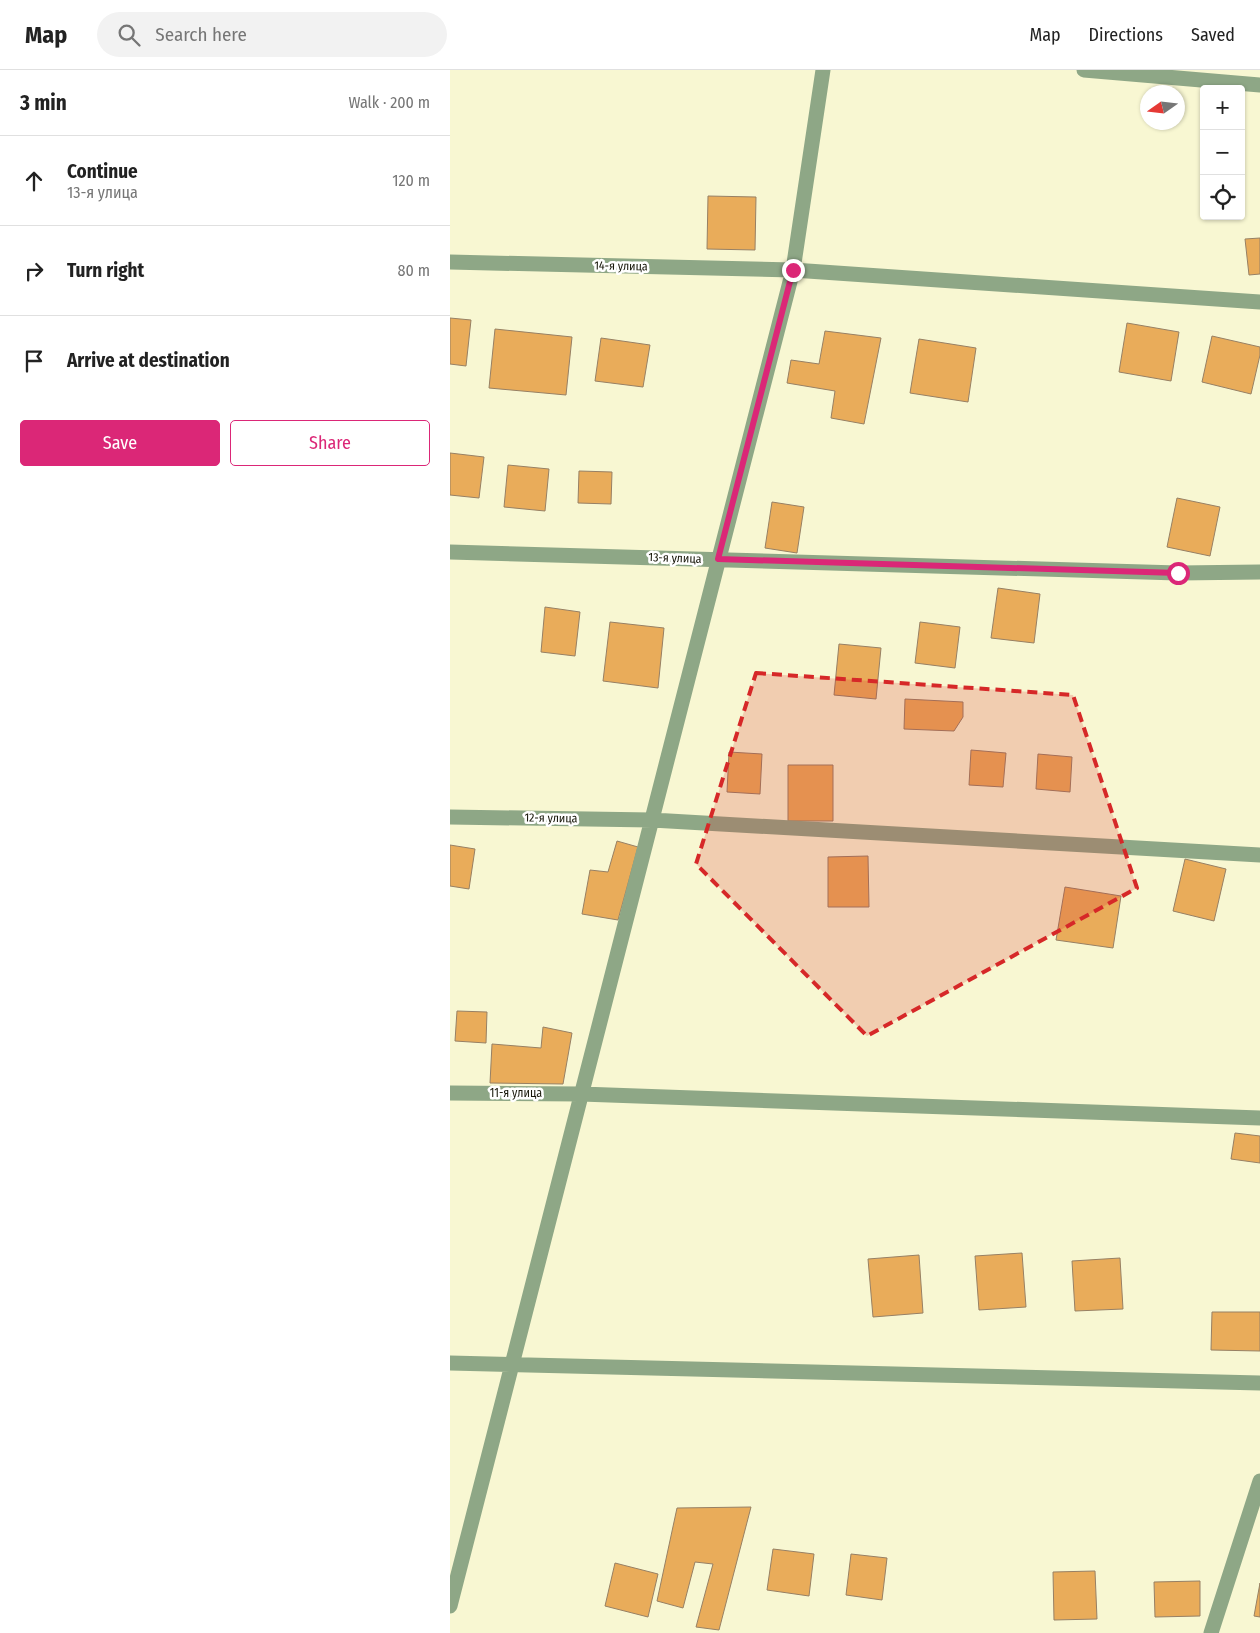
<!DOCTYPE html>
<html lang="en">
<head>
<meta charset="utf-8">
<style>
	:root { --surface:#fff; --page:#f2f2f2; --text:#222; --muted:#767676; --line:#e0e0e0; --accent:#db2777 }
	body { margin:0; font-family:"Fira Sans Condensed",sans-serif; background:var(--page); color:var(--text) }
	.controls { position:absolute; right:15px; top:15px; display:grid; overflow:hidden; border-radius:5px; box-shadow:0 1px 4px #0004 }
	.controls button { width:45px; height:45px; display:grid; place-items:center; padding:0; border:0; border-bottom:1px solid var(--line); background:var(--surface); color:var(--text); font:25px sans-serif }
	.compass { position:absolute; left:690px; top:15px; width:45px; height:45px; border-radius:50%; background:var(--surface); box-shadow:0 1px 4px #0004; rotate:256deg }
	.stop { position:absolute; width:15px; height:15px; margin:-11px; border:4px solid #db2777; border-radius:50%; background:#fff }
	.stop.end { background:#db2777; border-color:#fff; box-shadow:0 1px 5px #0008 }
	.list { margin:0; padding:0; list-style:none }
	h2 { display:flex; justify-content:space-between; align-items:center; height:65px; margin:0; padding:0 20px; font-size:21px }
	h2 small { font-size:16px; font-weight:400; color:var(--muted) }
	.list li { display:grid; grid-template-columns:32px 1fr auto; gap:15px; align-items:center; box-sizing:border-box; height:90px; padding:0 20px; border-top:1px solid var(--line) }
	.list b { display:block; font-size:19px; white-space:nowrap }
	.list p { margin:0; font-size:16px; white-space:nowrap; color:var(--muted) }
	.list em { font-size:16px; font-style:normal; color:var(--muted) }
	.actions { display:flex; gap:10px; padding:15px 20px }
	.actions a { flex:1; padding:11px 0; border:1px solid var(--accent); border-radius:5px; text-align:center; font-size:18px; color:var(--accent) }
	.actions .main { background:var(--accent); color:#fff }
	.icon { flex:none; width:28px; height:28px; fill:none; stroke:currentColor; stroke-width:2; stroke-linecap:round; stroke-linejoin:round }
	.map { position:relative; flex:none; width:810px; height:1563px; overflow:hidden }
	header { display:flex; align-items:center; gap:30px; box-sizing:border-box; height:70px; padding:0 25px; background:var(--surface); border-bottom:1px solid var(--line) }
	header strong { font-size:24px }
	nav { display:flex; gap:28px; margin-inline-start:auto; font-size:18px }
	.search { width:350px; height:45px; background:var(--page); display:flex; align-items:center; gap:12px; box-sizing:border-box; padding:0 18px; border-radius:28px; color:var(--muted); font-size:19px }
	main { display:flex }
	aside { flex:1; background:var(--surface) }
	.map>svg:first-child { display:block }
	.building { fill:#e9ac5a; stroke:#978064 }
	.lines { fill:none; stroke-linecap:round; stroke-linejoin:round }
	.street { stroke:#8ea786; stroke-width:15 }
	.route { stroke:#db2777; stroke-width:6 }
	.marked { fill:#d62828; fill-opacity:0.2; stroke:#d62828; stroke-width:4; stroke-dasharray:10 6; stroke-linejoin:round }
	.labels { text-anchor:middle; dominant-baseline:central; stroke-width:5; stroke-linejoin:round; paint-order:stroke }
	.street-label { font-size:12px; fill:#171609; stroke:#fff }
</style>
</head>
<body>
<header>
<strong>Map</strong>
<div class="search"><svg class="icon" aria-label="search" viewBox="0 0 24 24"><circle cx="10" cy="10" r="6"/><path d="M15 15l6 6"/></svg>Search here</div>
<nav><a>Map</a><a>Directions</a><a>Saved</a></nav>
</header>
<main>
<aside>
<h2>3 min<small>Walk · 200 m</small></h2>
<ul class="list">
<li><svg class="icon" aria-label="ahead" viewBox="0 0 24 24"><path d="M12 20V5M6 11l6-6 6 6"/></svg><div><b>Continue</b><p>13-я улица</p></div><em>120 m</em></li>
<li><svg class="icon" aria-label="right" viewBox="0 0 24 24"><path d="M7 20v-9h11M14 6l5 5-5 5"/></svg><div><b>Turn right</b></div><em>80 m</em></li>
<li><svg class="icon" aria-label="arrive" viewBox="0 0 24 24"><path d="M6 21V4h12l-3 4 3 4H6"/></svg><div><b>Arrive at destination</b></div></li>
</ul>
<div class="actions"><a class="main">Save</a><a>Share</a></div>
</aside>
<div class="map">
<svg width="810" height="1563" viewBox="0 0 810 1563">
	<rect width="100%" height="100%" fill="#f8f7d2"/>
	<path class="building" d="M258 126 306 127 305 180 257 179Z
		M810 168V204L799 205 795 169Z
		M0 248 21 250 16 296 0 294Z
		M677 253 729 262 721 311 669 302Z
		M45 259 122 267 116 325 39 318Z
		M375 261 431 268 414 354 381 348 385 321 337 313 341 290 369 294Z
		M762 266 810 277V285L801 324 752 312Z
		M151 268 200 275 193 317 145 311Z
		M469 269 526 278 518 332 460 323Z
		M0 383 34 387 29 428 0 425Z
		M58 395 99 399 95 441 54 437Z
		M129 401 162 402 161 434 128 433Z
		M727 428 770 437 760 486 717 477Z
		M322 432 354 437 347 483 315 478Z
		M548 518 590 524 584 573 541 568Z
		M95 537 130 542 125 586 91 582Z
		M160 552 214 558 208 618 153 611Z
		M470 552 510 557 505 598 465 593Z
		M389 574 431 578 426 629 384 625Z
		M455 629 513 632V647L504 661 454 659Z
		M521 680 556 683 553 717 519 715Z
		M279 682 312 684 310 724 277 722Z
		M588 684 622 687 620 722 586 719Z
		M338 695H383V751H338Z
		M167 771 188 777 168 850 132 844 140 800 158 802Z
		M0 775 25 779 19 819 0 816Z
		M418 786 419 837H378V787Z
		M735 789 776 799 764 851 723 841Z
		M615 817 671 826 663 878 606 870Z
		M7 941 37 942 36 973 5 971Z
		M93 957 122 963 113 1014 40 1013 42 974 91 978Z
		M785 1063 810 1066V1093L781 1089Z
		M572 1183 576 1237 529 1240 525 1186Z
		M469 1185 473 1243 423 1247 418 1189Z
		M670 1188 673 1239 625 1241 622 1191Z
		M762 1242H810V1281L761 1280Z
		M301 1437 269 1560 246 1557 263 1494 245 1492 233 1538 207 1531 227 1438Z
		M323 1479 364 1484 359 1526 317 1520Z
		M401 1484 437 1488 432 1530 396 1525Z
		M165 1493 208 1504 198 1547 155 1536Z
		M645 1501 647 1549 604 1550 603 1502Z
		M750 1511V1546L705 1547 704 1512Z
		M810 1513V1547L804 1546Z"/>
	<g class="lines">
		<path class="street" d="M634 0 810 15
			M0 192 343 200 810 232
			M0 482 728 503 810 502
			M0 747 202 750 810 785
			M0 1023 131 1024 810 1048
			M0 1293 810 1313
			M0 1536 343 200 373 0
			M761 1563 810 1411"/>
	</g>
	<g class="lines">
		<path class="route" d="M343 200 268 489 728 503"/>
	</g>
	<path class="marked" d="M306 603 623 625 687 818 417 966 246 794Z"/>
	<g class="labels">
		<g class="street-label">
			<text transform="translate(171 196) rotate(1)">14-я улица</text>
			<text transform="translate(225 488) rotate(2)">13-я улица</text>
			<text transform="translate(101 748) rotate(1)">12-я улица</text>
			<text x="66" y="1023">11-я улица</text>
		</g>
	</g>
</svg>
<div class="controls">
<button>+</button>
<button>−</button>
<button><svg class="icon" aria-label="locate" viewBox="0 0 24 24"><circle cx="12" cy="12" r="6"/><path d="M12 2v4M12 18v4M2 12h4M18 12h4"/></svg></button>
</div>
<svg class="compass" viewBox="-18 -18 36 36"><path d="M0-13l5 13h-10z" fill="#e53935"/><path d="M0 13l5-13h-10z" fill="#767676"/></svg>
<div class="stop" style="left:728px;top:503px"></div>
<div class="stop end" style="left:343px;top:200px"></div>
</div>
</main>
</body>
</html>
